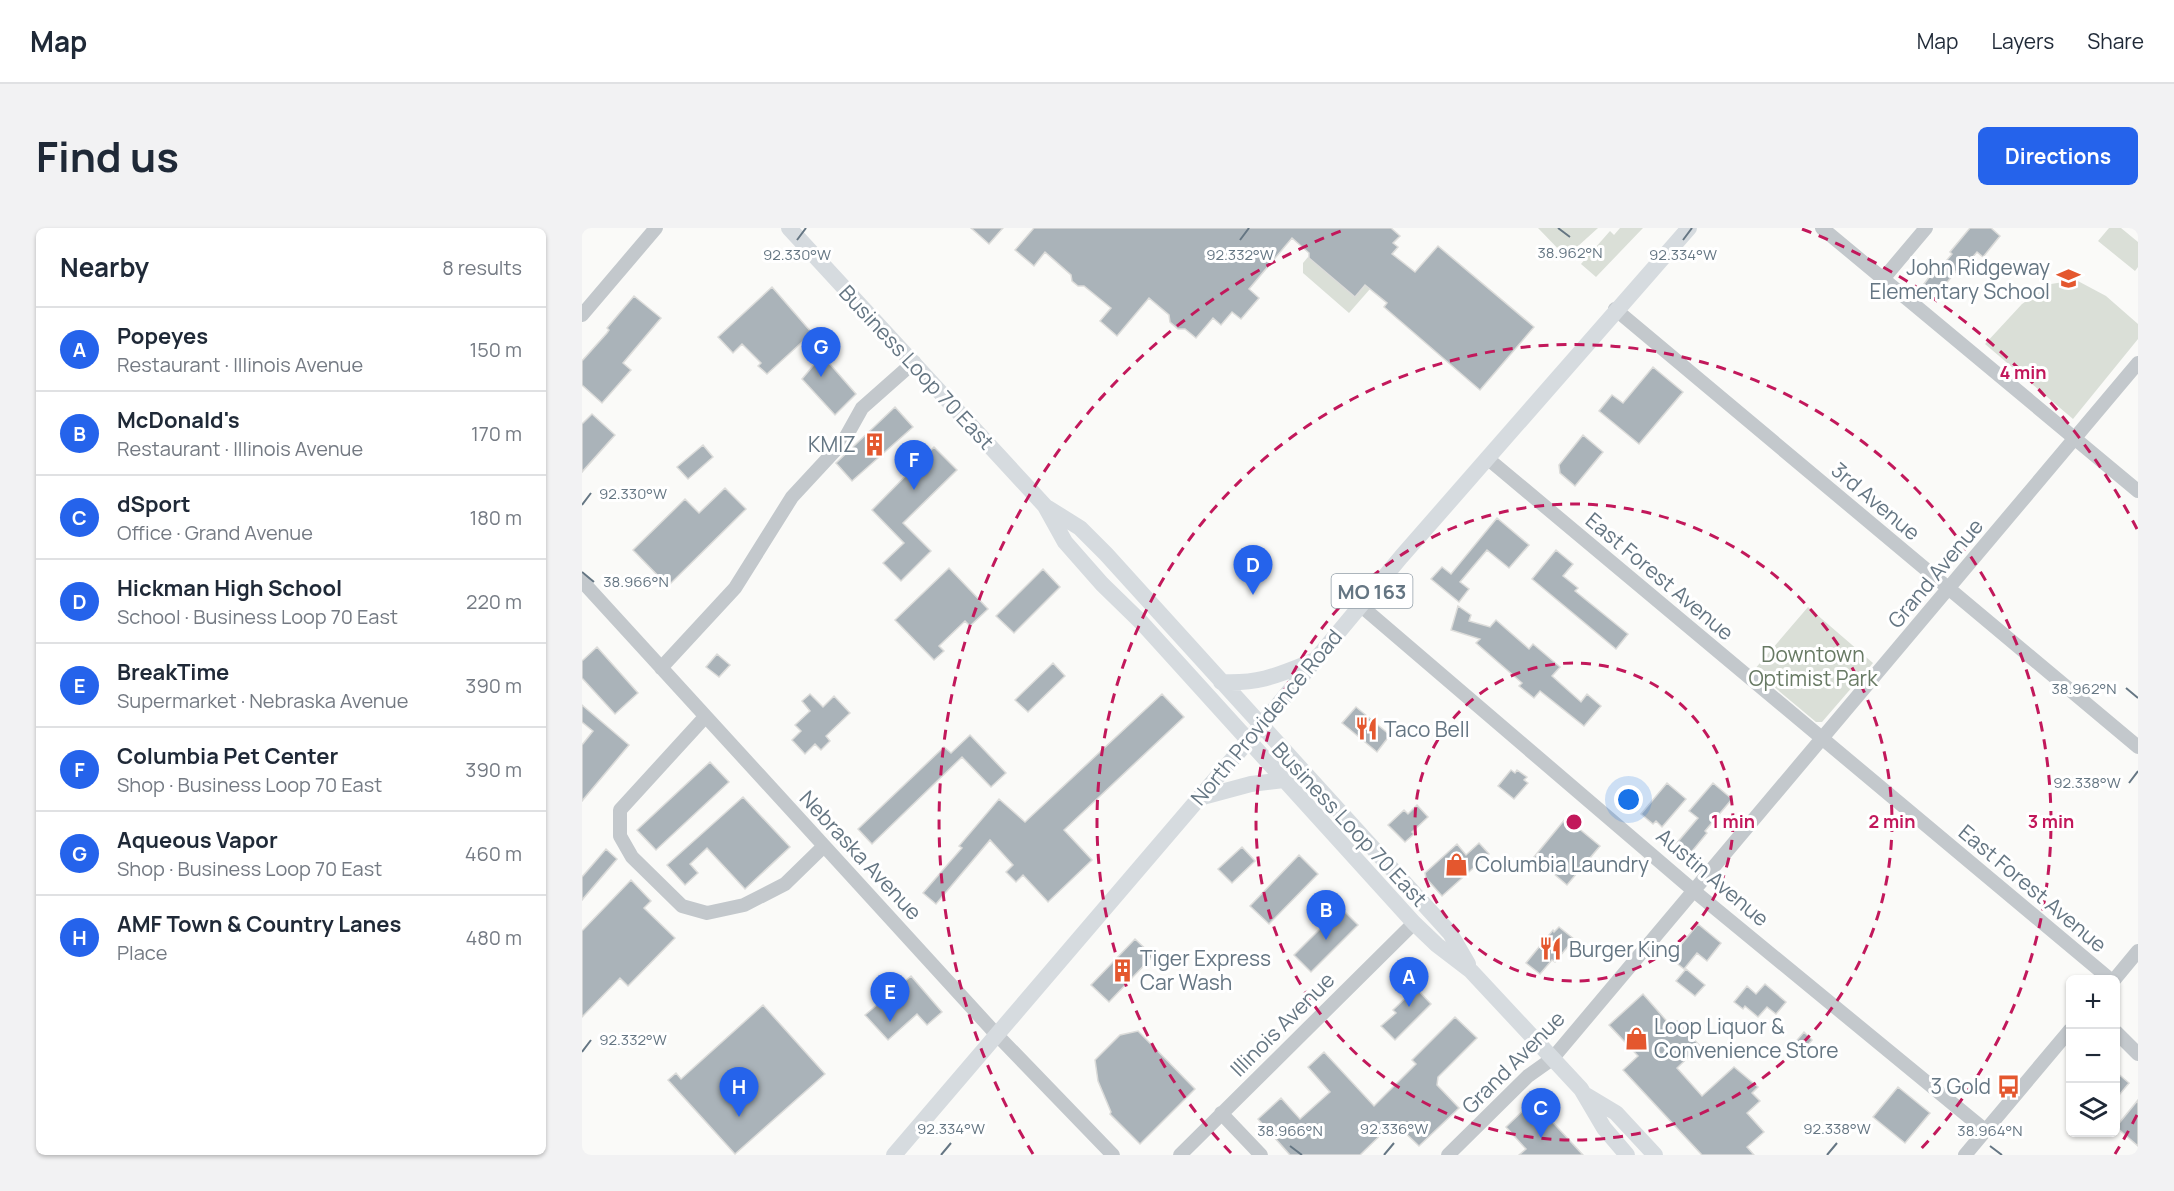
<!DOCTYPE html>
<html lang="en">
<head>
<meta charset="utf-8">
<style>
	:root { --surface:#fff; --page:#f2f2f3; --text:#1f2937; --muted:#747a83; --line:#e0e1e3; --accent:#2563eb }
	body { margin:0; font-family:Manrope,sans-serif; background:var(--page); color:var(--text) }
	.controls { position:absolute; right:18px; bottom:18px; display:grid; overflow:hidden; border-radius:9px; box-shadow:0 2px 4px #0004 }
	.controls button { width:54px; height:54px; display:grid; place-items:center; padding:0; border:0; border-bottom:2px solid var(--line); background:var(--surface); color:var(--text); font:30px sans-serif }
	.you { position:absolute; left:1047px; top:572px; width:21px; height:21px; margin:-15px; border:4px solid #fff; border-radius:50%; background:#1a73e8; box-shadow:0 0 0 9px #1a73e833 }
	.badge { display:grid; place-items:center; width:39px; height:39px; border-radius:50%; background:var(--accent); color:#fff; font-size:20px; font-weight:700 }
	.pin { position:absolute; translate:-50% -50px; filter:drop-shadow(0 2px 3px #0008) }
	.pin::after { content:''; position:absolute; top:32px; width:21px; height:18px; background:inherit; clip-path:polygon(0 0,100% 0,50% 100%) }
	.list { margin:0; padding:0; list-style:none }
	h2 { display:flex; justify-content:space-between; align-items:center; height:78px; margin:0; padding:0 24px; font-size:26px }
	h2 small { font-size:20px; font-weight:400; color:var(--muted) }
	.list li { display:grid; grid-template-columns:39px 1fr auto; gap:18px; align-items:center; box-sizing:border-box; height:84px; padding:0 24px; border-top:2px solid var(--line) }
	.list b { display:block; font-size:22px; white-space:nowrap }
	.list p { margin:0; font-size:20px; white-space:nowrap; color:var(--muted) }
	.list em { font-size:20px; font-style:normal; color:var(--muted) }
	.icon { flex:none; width:33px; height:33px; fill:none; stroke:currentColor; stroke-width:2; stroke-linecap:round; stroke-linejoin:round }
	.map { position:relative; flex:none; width:1556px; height:927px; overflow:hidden; border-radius:9px }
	header { display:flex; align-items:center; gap:36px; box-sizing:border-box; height:84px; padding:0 30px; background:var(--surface); border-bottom:2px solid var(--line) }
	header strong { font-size:28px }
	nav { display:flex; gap:33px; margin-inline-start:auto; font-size:21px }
	.intro { display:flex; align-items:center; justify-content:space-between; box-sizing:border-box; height:144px; padding:0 36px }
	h1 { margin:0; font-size:42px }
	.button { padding:15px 27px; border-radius:9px; background:var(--accent); color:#fff; font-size:21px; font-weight:700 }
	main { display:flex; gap:36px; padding:0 36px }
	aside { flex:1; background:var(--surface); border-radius:9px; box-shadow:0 2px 4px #0004 }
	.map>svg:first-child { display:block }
	.green { fill:#dadfd7 }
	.building { fill:#aab3b9; stroke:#dcdcda; stroke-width:1.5 }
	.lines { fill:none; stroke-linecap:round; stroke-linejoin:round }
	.minor { stroke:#c3c8cc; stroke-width:14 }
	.major { stroke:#d6dbdf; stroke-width:16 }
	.ticks { fill:none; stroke:#657683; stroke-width:2 }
	.ring { fill:none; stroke:#c2185b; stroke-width:3; stroke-dasharray:10 8 }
	.labels { text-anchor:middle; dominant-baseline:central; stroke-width:6; stroke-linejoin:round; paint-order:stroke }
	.shield { fill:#fff; stroke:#939fa8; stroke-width:1.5 }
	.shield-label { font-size:20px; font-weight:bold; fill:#657683 }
	.poi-label { font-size:21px; fill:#657683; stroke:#fff; text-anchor:start }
	.street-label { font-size:21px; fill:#657683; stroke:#fff }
	.park-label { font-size:21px; fill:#687a64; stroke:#fff }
	.ticks-label { font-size:15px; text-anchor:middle; fill:#657683; stroke:#fff; stroke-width:6; stroke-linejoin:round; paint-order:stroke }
	.centre { fill:#c2185b; stroke:#fff; stroke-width:3 }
	.ring-label { font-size:18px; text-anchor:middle; font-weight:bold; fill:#c2185b; stroke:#fff; stroke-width:6; stroke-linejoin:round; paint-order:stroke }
</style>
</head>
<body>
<header>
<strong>Map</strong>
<nav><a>Map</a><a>Layers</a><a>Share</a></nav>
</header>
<div class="intro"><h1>Find us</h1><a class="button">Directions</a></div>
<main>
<aside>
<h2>Nearby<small>8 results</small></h2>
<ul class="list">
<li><span class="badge">A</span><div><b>Popeyes</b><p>Restaurant · Illinois Avenue</p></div><em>150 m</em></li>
<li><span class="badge">B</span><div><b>McDonald's</b><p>Restaurant · Illinois Avenue</p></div><em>170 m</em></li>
<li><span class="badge">C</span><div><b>dSport</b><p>Office · Grand Avenue</p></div><em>180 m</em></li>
<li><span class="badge">D</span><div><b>Hickman High School</b><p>School · Business Loop 70 East</p></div><em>220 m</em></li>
<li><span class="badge">E</span><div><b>BreakTime</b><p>Supermarket · Nebraska Avenue</p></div><em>390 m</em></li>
<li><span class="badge">F</span><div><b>Columbia Pet Center</b><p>Shop · Business Loop 70 East</p></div><em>390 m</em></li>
<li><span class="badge">G</span><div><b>Aqueous Vapor</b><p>Shop · Business Loop 70 East</p></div><em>460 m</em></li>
<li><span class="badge">H</span><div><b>AMF Town &amp; Country Lanes</b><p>Place</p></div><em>480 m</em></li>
</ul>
</aside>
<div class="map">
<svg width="1556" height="927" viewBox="0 0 1556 927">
	<rect width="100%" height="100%" fill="#fafaf8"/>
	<path class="green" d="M956 0H1016L984 29Z
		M1038 0H1061L1014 49 999 36 1028 3 1032 7Z
		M1527 0H1539L1556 14V39L1553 43 1516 13Z
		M726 29 773 69 784 57 788 61 767 85 721 45V35Z
		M1494 52 1524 68 1556 96V111L1491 191 1403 116 1440 76 1469 56Z
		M1226 379 1291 435 1240 494H1234L1172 442Z"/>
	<path class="building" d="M389 0H421L407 16Z
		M452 0H809L818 8 811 15 816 19 810 26 833 44 856 18 952 99 898 162 802 79 805 75 783 57 773 69 727 30V25L710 10 667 61 677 70 659 91 650 84 639 97 631 90 614 110 603 101H596L588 94 587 87 567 70 535 108 518 93 529 80 502 58H496L490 53 489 47 463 24 452 38 433 22Z
		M1388 0H1409L1418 8 1401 29 1395 24 1376 46 1374 43 1355 67 1342 56 1348 48 1350 50 1370 26 1368 24Z
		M190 59 230 105 185 146 176 138 179 135 160 116 151 125 136 109Z
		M52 68 79 90 41 135 49 142 20 175 0 157V133L25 105 27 102 25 100Z
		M240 127 274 166 253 187 220 151Z
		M1071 139 1101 164 1057 216 1017 183 1030 167 1041 175Z
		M313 179 331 199 270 253 254 235Z
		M10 186 33 207 0 244V196Z
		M1001 207 1021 224 993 258 978 245 977 237Z
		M121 217 131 229 106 251 95 239Z
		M352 219 375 242 321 295 349 323 319 353 301 335 322 315 290 282Z
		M143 260 164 281 86 358 51 322 103 271 117 285Z
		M915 290 947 317 927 340 905 322 878 354 887 361 877 374 849 351 860 339 869 346Z
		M974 322 991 336 981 348 996 360 993 363 1046 406 1034 421 950 351Z
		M367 340 406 381 388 398 383 393 357 418 362 423 352 432 313 392Z
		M461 341 478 359 432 405 414 388Z
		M876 378 889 387 887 393 908 399 914 392 947 421 951 416 978 439 970 448 999 474 1005 466 1019 478 1002 498 958 463 952 470 937 458 940 455 894 415 898 411 869 402Z
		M15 419 56 465 33 486 0 450V433Z
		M135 426 148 437 137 449 124 439Z
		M471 435 483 448 446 484 433 472Z
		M228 466 241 479 252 468 268 485 244 508 248 513 239 522 233 516 223 526 210 512 219 503 213 497 228 483 220 473Z
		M580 466 602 489 482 602 510 632 466 674 441 647 434 654 424 644 431 637 408 612 354 676 341 665 380 620 377 618 417 571 443 594Z
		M0 477 47 517 0 573V517L11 503 0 494Z
		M774 479 808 507 795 524 760 495Z
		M388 507 424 545 409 559 380 529 290 616 276 601 362 519 369 525Z
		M128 534 147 554 74 622 55 602Z
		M929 542 933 545 935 542 945 549 942 552 946 555 932 571 916 558Z
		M1085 555 1104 571 1080 599 1074 593 1071 596 1059 586Z
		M1131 555 1150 571 1123 603 1125 605 1107 627 1094 616 1116 590 1107 583Z
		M161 569 208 619 163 661 125 620 108 636 116 645 103 657 85 637Z
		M835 577 846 589 830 604 832 606 823 614 806 597 822 582 826 586Z
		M984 590 1018 618 985 657 952 629Z
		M897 615 907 626 860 668 844 650 843 645 875 616 884 627Z
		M660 619 673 633 650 655 636 641Z
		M24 621 35 631 0 672V649Z
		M717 627 736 646 687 696 668 678Z
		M49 652 69 673 62 680 93 710 46 758 38 750 0 789V703Z
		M759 680 776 697 729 744 712 727Z
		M1116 696 1139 715 1125 733 1115 725 1102 741 1088 730Z
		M977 699 992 711 973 734 970 732 958 746 944 735 971 702 972 704Z
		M553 711 571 728 527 774 509 757Z
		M1104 741 1123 757 1113 768 1094 753Z
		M329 748 360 784 345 797 335 786 306 812 283 787Z
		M1183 756 1204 774 1194 786 1185 779 1176 789 1163 778 1161 781 1152 774 1165 758 1174 766Z
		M834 760 849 776 813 812 799 798 814 785 811 782Z
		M1061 766 1089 798 1095 793 1118 818 1095 840 1120 868 1152 839 1176 859 1170 865 1178 873 1165 885 1182 904 1165 919 1172 927H1120L1041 842 1056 828 1027 797Z
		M181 777 243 846 153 926 86 852 94 845 99 851Z
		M873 789 895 810 856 849 855 857 877 880 837 918 812 894 778 927H708L676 891 699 870 718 891 748 864 726 839 742 824 792 878 834 836 830 832Z
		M556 803 613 861 558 916 528 886 529 884 516 853 513 832 538 807Z
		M1222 804 1230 812 1213 832 1205 824Z
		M1533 843 1547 855 1533 872Z
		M1316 859 1348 885 1323 915 1291 889Z
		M1556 872V918L1534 899Z
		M951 873 1001 927H937L944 921 924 899Z"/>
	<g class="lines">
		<path class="minor" d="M1240 0 1556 263
			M1301 51 1344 0
			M1033 81 1556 519
			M0 87 74 0
			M905 230 1529 752
			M0 353 414 806 531 927
			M778 377 1112 663 1404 903
			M79 440 153 360 210 269 261 214 280 180 332 134
			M123 489 38 582V608L50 629 100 678 125 685 162 677 203 656 242 618
			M1532 752 1556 723
			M1534 804 1556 826
			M639 885 679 927
			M598 927 832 695
			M866 927 946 848 970 831 1556 135
			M1383 927 1488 802"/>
		<path class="major" d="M207 0 463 278 483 314 520 356 560 395 832 695 855 717 889 743 999 861 1022 900 1045 927
			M466 280 498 300 524 326 868 705 886 736
			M639 454C678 456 696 447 731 433
			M617 570 669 556 702 552
			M1004 867 1034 885 1073 927
			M312 927 666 513 819 329 1107 0"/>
	</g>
	<path class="ticks" d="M976 0 988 9M215 12 224 0M658 12 667 0M1101 12 1110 0M0 277 9 265M0 344 12 354M1544 460 1556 470M1547 555 1556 543M0 824 9 812M708 918 720 927M1408 918 1420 927M359 927 369 915M802 927 812 915M1245 927 1255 915"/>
	<g class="ring">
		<circle cx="992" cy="594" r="159"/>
		<circle cx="992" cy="594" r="318"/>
		<path d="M649 925A477 477 0 1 1 1335 925"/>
		<path d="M1555 887A635 635 0 0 1 1533 926M451 926A635 635 0 0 1 764 1M1220 1A635 635 0 0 1 1555 301"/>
	</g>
	<defs>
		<symbol id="school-bare" viewBox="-9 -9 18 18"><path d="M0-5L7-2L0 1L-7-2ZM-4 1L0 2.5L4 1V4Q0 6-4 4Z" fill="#e4572e" stroke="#fff" stroke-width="2.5" paint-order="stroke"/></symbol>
		<symbol id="building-bare" viewBox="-9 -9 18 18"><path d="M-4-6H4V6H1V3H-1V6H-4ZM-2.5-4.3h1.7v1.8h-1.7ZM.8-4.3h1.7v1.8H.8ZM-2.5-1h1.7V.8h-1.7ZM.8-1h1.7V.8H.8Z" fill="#e4572e" stroke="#fff" stroke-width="2.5" paint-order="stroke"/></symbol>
		<symbol id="restaurant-bare" viewBox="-9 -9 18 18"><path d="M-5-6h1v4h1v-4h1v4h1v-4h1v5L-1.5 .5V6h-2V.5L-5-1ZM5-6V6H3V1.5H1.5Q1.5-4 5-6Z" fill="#e4572e" stroke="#fff" stroke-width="2.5" paint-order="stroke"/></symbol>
		<symbol id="shop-bare" viewBox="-9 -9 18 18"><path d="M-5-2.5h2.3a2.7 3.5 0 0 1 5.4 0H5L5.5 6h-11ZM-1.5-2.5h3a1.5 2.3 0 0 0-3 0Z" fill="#e4572e" stroke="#fff" stroke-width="2.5" paint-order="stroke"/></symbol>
		<symbol id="bus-bare" viewBox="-9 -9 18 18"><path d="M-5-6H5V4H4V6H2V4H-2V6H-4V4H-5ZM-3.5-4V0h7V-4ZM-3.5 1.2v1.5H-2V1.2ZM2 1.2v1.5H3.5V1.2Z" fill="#e4572e" stroke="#fff" stroke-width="2.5" paint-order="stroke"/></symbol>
	</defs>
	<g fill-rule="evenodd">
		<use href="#school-bare" x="1470" y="34" width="33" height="33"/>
		<use href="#building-bare" x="276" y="200" width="33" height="33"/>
		<use href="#restaurant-bare" x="768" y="484" width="33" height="33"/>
		<use href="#shop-bare" x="858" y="620" width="33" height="33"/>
		<use href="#restaurant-bare" x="952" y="704" width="33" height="33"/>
		<use href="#building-bare" x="524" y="726" width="33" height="33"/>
		<use href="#shop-bare" x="1038" y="794" width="33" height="33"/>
		<use href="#bus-bare" x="1410" y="842" width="33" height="33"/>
	</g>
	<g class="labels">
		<rect class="shield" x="749.5" y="346" width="81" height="34" rx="4.5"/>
		<g class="shield-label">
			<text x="790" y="363">MO 163</text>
		</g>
		<g class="poi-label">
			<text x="1468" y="39" text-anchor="end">John Ridgeway<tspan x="1468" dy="24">Elementary School</tspan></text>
			<text x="274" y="216" text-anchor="end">KMIZ</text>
			<text x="802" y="501">Taco Bell</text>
			<text x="893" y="636">Columbia Laundry</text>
			<text x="987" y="721">Burger King</text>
			<text x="558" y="730">Tiger Express<tspan x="558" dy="24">Car Wash</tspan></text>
			<text x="1072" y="798">Loop Liquor &amp;<tspan x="1072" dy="24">Convenience Store</tspan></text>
			<text x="1409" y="858" text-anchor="end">3 Gold</text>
		</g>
		<g class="street-label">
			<text transform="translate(335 139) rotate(47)">Business Loop 70 East</text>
			<text transform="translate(1294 273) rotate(40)">3rd Avenue</text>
			<text transform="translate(1353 345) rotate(-50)">Grand Avenue</text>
			<text transform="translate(1078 348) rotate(40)">East Forest Avenue</text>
			<text transform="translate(684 489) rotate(-50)">North Providence Road</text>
			<text transform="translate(768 596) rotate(47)">Business Loop 70 East</text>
			<text transform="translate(279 627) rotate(47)">Nebraska Avenue</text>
			<text transform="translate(1131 649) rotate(40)">Austin Avenue</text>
			<text transform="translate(1451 660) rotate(40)">East Forest Avenue</text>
			<text transform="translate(700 796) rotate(-45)">Illinois Avenue</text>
			<text transform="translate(931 834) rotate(-45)">Grand Avenue</text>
		</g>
		<g class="park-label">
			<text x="1231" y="426">Downtown<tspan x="1231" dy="24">Optimist Park</tspan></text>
		</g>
	</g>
	<g class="ticks-label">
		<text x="988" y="30">38.962°N</text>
		<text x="215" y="32">92.330°W</text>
		<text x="658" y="32">92.332°W</text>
		<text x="1101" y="32">92.334°W</text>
		<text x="51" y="271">92.330°W</text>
		<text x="54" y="359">38.966°N</text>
		<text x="1502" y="466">38.962°N</text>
		<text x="1505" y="560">92.338°W</text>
		<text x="51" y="817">92.332°W</text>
		<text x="369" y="906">92.334°W</text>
		<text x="812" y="906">92.336°W</text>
		<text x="1255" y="906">92.338°W</text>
		<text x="708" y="908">38.966°N</text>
		<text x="1408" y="908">38.964°N</text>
	</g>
	<circle cx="992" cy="594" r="9" class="centre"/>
	<g class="ring-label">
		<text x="1441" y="151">4 min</text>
		<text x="1151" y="600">1 min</text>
		<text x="1310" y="600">2 min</text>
		<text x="1469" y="600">3 min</text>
	</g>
</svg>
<div class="controls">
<button>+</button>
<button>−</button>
<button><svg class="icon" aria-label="layers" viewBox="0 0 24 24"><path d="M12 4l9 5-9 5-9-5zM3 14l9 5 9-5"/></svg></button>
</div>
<div class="you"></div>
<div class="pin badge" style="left:827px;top:779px">A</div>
<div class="pin badge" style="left:744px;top:712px">B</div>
<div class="pin badge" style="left:959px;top:910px">C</div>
<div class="pin badge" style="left:671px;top:367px">D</div>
<div class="pin badge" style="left:308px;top:794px">E</div>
<div class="pin badge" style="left:332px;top:262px">F</div>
<div class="pin badge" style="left:239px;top:149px">G</div>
<div class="pin badge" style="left:157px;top:889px">H</div>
</div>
</main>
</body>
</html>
